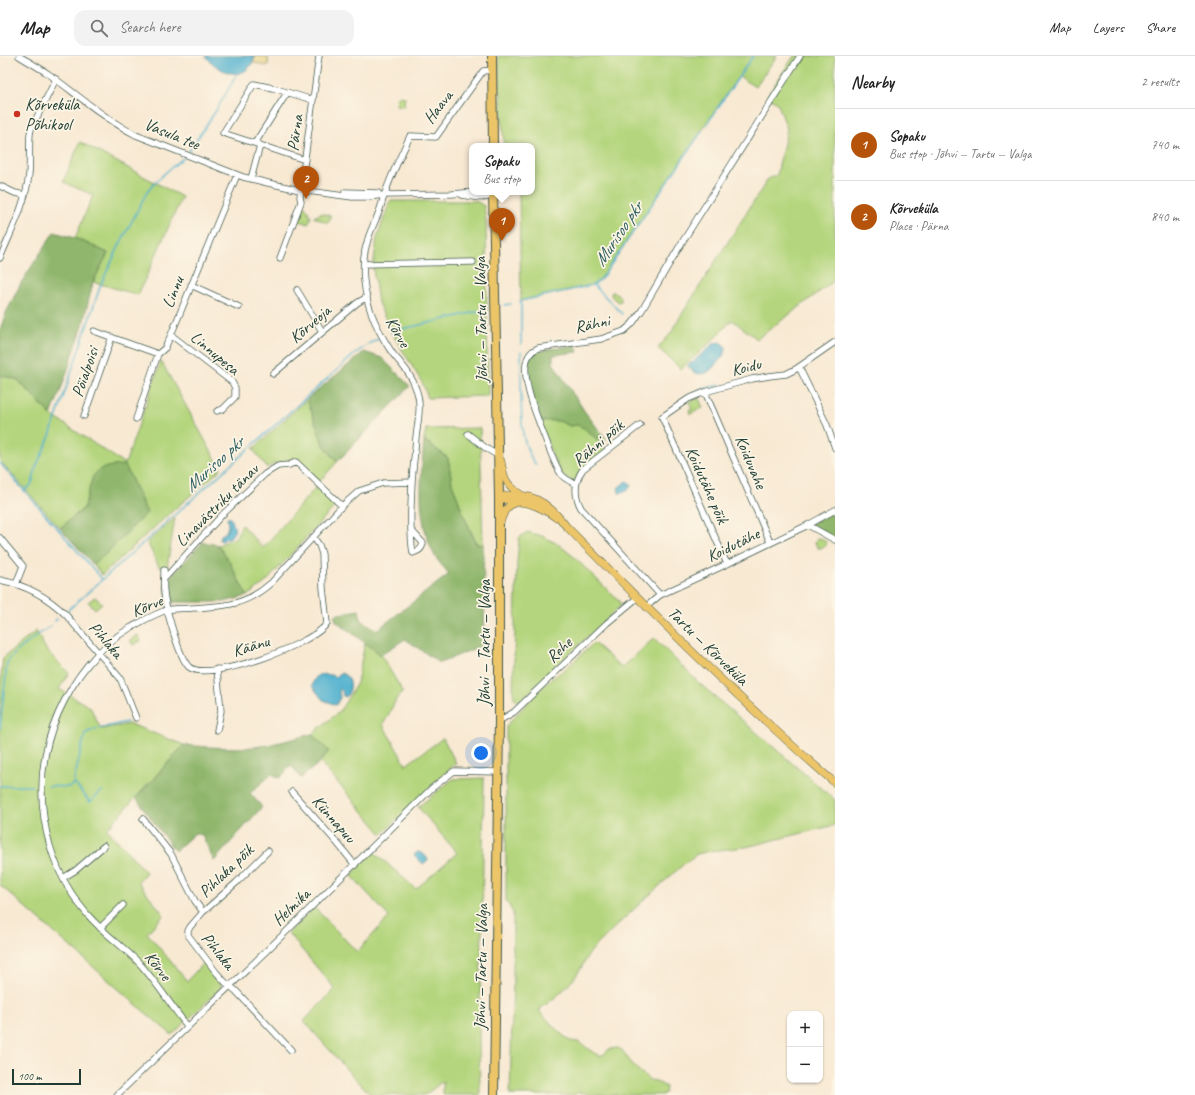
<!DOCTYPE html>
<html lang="en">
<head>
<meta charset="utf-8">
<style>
	:root { --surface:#fff; --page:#f2f2f2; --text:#222; --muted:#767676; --line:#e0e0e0; --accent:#b45309 }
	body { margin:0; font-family:Caveat,sans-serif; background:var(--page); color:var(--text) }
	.controls { position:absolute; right:12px; bottom:12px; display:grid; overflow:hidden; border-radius:8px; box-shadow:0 1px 3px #0004 }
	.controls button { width:36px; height:36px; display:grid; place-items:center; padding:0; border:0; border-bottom:1px solid var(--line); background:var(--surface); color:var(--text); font:20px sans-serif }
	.scale { position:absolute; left:12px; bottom:10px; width:69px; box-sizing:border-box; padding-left:4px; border:2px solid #1f3d34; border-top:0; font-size:11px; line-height:14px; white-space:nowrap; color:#1f3d34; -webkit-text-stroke:3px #fcf5e5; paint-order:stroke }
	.you { position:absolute; left:481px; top:697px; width:14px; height:14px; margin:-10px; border:3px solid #fff; border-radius:50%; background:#1a73e8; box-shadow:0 0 0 6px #1a73e833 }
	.badge { display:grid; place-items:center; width:26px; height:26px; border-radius:50%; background:var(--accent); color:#fff; font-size:13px; font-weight:700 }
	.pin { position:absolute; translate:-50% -33px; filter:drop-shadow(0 1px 2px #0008) }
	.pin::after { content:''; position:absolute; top:21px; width:14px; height:12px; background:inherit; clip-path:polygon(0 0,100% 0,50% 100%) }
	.popup { position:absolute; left:469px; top:87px; width:66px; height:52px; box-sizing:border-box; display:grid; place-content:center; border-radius:8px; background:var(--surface); filter:drop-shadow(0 1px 3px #0005); font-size:13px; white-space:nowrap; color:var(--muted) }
	.popup b { font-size:15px; color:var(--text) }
	.popup::after { content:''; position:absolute; left:50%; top:100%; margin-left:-8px; border:8px solid transparent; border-top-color:var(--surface) }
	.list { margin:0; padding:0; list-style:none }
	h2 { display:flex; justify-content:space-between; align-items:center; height:52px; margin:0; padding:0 16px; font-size:17px }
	h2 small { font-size:13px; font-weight:400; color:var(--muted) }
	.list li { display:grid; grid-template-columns:26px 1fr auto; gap:12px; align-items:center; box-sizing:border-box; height:72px; padding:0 16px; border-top:1px solid var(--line) }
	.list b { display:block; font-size:15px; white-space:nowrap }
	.list p { margin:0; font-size:13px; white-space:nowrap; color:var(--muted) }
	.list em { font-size:13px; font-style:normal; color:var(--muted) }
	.icon { flex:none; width:22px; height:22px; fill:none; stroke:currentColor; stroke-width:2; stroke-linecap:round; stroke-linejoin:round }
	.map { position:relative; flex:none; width:835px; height:1039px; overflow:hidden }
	header { display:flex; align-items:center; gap:24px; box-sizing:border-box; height:56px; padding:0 20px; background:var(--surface); border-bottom:1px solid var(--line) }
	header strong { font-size:19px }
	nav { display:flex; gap:22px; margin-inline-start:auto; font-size:14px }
	.search { width:280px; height:36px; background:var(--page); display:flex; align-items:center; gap:10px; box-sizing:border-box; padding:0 14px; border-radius:12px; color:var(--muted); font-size:15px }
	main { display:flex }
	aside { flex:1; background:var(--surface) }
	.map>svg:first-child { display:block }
	.green { fill:#b4d57d; stroke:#6a8958 }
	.forest { fill:#8fb66c; stroke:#577a50 }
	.sand { fill:#eeda9e; stroke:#868c69 }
	.water { fill:#50b1cf; stroke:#387782 }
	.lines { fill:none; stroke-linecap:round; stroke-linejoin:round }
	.stream { stroke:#50b1cf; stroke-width:1.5 }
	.minor-casing { stroke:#40574c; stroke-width:7 }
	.major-casing { stroke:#40574c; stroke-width:8 }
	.highway-casing { stroke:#40574c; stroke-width:10 }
	.minor { stroke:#fff; stroke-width:5.5 }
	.major { stroke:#edc569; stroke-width:7 }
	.highway { stroke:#edc569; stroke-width:8 }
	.poi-dot { fill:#c8321e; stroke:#fcf5e5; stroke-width:1.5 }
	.labels { text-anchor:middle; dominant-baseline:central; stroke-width:3.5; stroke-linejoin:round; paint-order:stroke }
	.poi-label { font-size:17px; fill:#1f3d34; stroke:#fcf5e5; text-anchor:start }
	.street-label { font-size:17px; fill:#1f3d34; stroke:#fcf5e5 }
	.water-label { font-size:18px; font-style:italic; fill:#2e6062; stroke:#fcf5e5 }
</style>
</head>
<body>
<header>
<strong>Map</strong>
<div class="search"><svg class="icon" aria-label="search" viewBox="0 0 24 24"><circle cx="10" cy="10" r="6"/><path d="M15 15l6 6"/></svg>Search here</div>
<nav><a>Map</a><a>Layers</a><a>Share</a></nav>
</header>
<main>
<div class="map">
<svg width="835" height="1039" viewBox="0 0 835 1039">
	<rect width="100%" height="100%" fill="#fcf5e5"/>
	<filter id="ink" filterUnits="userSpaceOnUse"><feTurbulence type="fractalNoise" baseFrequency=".025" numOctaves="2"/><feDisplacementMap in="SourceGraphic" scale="8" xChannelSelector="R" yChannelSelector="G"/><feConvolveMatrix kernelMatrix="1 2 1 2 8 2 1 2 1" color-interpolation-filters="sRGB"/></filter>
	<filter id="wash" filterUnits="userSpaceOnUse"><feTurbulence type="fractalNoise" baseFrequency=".012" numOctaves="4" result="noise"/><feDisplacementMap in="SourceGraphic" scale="16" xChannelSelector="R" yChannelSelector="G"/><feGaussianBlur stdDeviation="0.9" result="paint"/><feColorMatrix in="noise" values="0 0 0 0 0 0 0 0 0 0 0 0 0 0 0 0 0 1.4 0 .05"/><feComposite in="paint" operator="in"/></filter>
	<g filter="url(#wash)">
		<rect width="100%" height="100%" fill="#f8e9d3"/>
		<path class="green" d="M498 0H777L755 31 739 20 601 223 593 229 521 245 519 136H532V90H504Z
			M794 0H835V224L757 283 732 264 712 285 681 313 658 292 672 276 675 269 768 123 777 119 787 73 778 48 767 40Z
			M397 40 405 41 404 50 396 49Z
			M80 86 182 141 138 239 93 226 108 197 75 182 93 139 63 126Z
			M390 145H476L484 150 486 166 488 340 428 342 423 328 395 282 378 247 373 212 377 182Z
			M302 150 306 151 311 161 308 168 297 164Z
			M322 157 331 160 328 167 314 161Z
			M612 236C617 237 622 240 621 245L618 246 612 241 611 238Z
			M161 305 221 413 168 459 102 519 94 509 147 457 125 409 112 410 93 420 84 452 60 472 0 405V319L18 324 51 359 125 408Z
			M699 342 703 352 690 358 689 354 692 353 689 346Z
			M307 343 323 388 337 406 319 426 296 402C290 402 288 405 283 406 276 408 274 407 267 412L253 393Z
			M553 364 560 365 570 370 577 369 584 371 602 388 606 395 583 413 576 428 561 419 538 365Z
			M480 372 483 489 477 488 464 460 452 427 448 402 424 384 426 373Z
			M316 431 320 434 335 450 266 526 247 540 229 505 218 489 235 482 242 469 263 492Z
			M175 462 167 512 159 511 147 486Z
			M527 476 542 480 558 488 574 501 619 545 621 549 522 643 518 645 514 643 513 635 517 506 519 482Z
			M817 482C822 482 827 484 826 490L821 492H818L815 487Z
			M95 541 102 547 95 553 88 546Z
			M36 575 47 595 69 617 59 633 90 651 101 673 130 668 184 689 107 773 146 816 138 826 164 859 147 877 187 925 204 906 222 931 172 979 140 952 0 829V631L3 602Z
			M138 579 141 585 133 589 130 584Z
			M654 582 700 628 835 744V769L746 791 711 795 697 798 685 807C654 835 622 863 593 893 587 900 584 907 580 914 570 930 555 942 540 953V956L559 976 570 985 579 986 594 997 600 1000 604 998 609 993 618 992 622 994 629 1004 639 1015 650 1024 659 1027 666 1031 665 1037 662 1039H594L578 1036 575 1039H510L513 922V857L506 844V670L545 628 565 613 594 587 622 612Z
			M365 586 381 599 403 636 398 640 383 669 406 709 443 682 456 707 382 778 320 706 329 695 312 678 340 655 357 627Z
			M484 722 482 875 479 979 480 1039H443V1025L425 1039H371L349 1016 304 965 335 933 288 877 314 851 357 896 389 861 351 819 374 796 416 833 457 797 418 751 453 723Z"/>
		<path class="forest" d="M54 176 75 182 108 197 93 226 82 272 60 336 51 359 18 324 0 319V274L5 259 21 227Z
			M576 289 578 296 553 299V307L585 356 606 383 605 385 602 388 584 372 577 369 570 370 559 365H538L526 318 528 299 539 295Z
			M364 296 382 302 410 330 337 406 323 388 307 343Z
			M424 384 448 402 452 427 464 460 476 488 483 489 485 588 440 607 405 583 381 599 336 565 334 559 359 554 361 564 377 574 449 518C444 511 436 504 433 496 416 461 421 422 424 384Z
			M125 409 147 457 94 509 60 472 84 452 93 420 100 413 112 410Z
			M832 456 835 459V484L808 469Z
			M203 486 218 489 229 505 247 540 224 546H169L166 536V525Z
			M312 678 329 695 318 708 301 722 291 709 280 722 272 718 250 737 262 751 214 805 202 779 195 777 175 795 136 742 184 689C206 691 233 693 255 691 275 688 293 683 312 678Z"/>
		<path class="sand" d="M255 0H268V9L265 10 253 6Z"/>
		<path class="water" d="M205 0H255C246 29 220 17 205 0Z
			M719 286C732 291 724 299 718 306 714 310 711 315 706 317 701 319 698 317 693 317V315L688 311 689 308 693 306 714 287Z
			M626 425 630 427 631 430C629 434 622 437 619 437L618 432Z
			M227 461H229L232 464 235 474 230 482H226L223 485 219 484 220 480 226 476 228 470Z
			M341 617C352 621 353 632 346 641L343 640 342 635 340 633 339 634 340 642 336 649 323 644 312 630 314 624 318 619C325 618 330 618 336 621L339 618Z
			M417 796C421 796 426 799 428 804L423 808 414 799Z"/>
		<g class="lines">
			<path class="stream" d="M706 69 753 0
				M189 95 217 53 237 18
				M594 229 622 258
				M520 245 593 229 601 223 702 75
				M504 249 511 248
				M391 277 398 274 484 254
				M521 289V245
				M521 296C521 310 521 325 521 340 522 364 520 388 536 409
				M698 334 720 329
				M0 407 102 523
				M24 435 31 429 33 424 36 411 50 380 101 228 121 186 146 138 151 131 165 117 183 102
				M67 555 356 297 370 287 380 282
				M55 565 57 563
				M0 673 7 607C14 595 39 578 51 570
				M74 727 90 746 102 735
				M0 730H32
				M48 730 68 731 71 730 73 728 85 678 92 674 127 666"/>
		</g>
	</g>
	<g filter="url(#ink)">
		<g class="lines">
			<defs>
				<path id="minor" d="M19 0C29 6 40 12 50 19 79 40 105 63 136 79L243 121 268 127 300 134 352 141H368L384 139 452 138 475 136
					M255 87 287 37
					M260 89 305 104
					M251 123 260 89 223 77 254 28 273 32 313 44
					M0 130 15 137 25 139
					M345 136 378 137
					M462 139C473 141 483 144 493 139
					M0 202C11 176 26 147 29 118 30 105 29 92 30 78L31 73 56 23
					M280 202 301 146 300 141 301 131 319 0
					M364 208 473 206
					M191 229 239 251
					M297 234 322 275
					M94 275 158 298
					M171 279 232 326 235 332V341L223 353 217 355
					M799 311 827 369 835 392
					M273 318 357 247 367 241
					M705 336 770 486
					M84 360 112 281
					M136 363 158 298 165 292 171 279 237 119
					M640 369 583 413C574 426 574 439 581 452L660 539
					M468 378 487 393 499 400
					M576 428C570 425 564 423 561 418 555 409 551 397 547 387 539 366 523 330 526 308 527 300 531 295 538 292L601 283 624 275 632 268 642 254 681 188 800 0
					M808 469 835 484
					M412 475 423 487C422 494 418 495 413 497 409 476 411 448 412 426
					M0 482 23 510 16 528
					M727 508 662 361 688 343 705 336 752 323 769 320 786 318 796 313 835 286
					M164 514C164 521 163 529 164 536 165 550 179 602 189 611 208 627 315 588 327 567L323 532 322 498 319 489 314 482
					M164 523 222 459 265 418 278 410 289 409 296 406 342 450
					M0 524C25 529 48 541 66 559L120 622 136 662
					M646 551 660 539 727 508 808 469 835 454
					M499 665 514 656 607 567 637 542
					M217 674 221 655 217 613
					M292 736 338 788 355 809
					M143 763 171 798 195 845 203 856
					M268 795 236 827 203 856 190 871 188 875V879L216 916 225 926 236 935 291 994
					M63 822 76 814 104 790
					M100 872 123 849
					M188 971C172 951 157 927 140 908 123 890 103 877 87 858 40 803 29 724 58 658 73 624 97 591 130 572 141 566 154 558 167 554 174 552 184 553 192 552 225 550 245 550 271 527L342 450 359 435 383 427 412 426C413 411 415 396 416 381 418 365 422 348 416 333 412 319 402 309 393 298 386 288 380 277 375 266 364 242 359 209 368 183 371 172 378 161 381 150 388 124 399 104 410 80L436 81 483 15 493 14
					M117 1039 289 873 432 732 454 715 498 716"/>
				<path id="major" d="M501 405C504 422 505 428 520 438
					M499 441C530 434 548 446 566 470 653 558 741 646 835 727
					M499 441C510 446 519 445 530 448 539 451 547 455 555 461
					M500 467C504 456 505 451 516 446"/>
				<path id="highway" d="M492 0 493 90
					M493 136 499 441V665L494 1039"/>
			</defs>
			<use href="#minor" class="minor-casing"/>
			<use href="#major" class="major-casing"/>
			<use href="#highway" class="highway-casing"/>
			<use href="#minor" class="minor"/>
			<use href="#major" class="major"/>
			<use href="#highway" class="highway"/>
		</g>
	</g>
	<circle class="poi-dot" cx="17" cy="58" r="4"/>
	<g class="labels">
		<g class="poi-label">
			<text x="25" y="48">Kõrveküla<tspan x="25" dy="20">Põhikool</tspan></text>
		</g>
		<g class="street-label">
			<text transform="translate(438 51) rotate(-52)">Haava</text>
			<text transform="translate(295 77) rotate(-82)">Pärna</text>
			<text transform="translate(172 78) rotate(22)">Vasula tee</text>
			<text transform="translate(173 236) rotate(-68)">Linnu</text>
			<text transform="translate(481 264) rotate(-91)">Jõhvi — Tartu — Valga</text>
			<text transform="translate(310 268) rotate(-41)">Kõrveoja</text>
			<text transform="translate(592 268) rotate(-12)">Rähni</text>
			<text transform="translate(398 276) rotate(60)">Kõrve</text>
			<text transform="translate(215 297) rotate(40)">Linnupesa</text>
			<text transform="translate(746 311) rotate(-14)">Koidu</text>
			<text transform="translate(85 316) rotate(-71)">Pöialpoisi</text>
			<text transform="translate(598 387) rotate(-41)">Rähni põik</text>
			<text transform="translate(751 406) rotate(67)">Koiduvahe</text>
			<text transform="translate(707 429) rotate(66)">Koidutähe põik</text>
			<text transform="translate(217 449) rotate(-45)">Linavästriku tänav</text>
			<text transform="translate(733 489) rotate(-26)">Koidutähe</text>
			<text transform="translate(147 550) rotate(-23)">Kõrve</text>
			<text transform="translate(106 584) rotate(49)">Pihlaka</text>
			<text transform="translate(484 587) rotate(-90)">Jõhvi — Tartu — Valga</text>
			<text transform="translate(251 590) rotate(-17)">Käänu</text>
			<text transform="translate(708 590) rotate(44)">Tartu — Kõrveküla</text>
			<text transform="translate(559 594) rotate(-44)">Rehe</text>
			<text transform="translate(334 763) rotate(49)">Künnapuu</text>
			<text transform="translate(226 815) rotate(-44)">Pihlaka põik</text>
			<text transform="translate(291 851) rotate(-44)">Helmika</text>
			<text transform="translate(218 895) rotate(51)">Pihlaka</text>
			<text transform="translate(158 910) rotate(52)">Kõrve</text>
			<text transform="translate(481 911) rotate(-89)">Jõhvi — Tartu — Valga</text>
		</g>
		<g class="water-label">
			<text transform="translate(618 178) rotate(-56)">Murisoo pkr</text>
			<text transform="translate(214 408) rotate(-42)">Murisoo pkr</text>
		</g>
	</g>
</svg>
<div class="controls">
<button>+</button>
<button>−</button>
</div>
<div class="scale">100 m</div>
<div class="you"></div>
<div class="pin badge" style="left:502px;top:185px">1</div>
<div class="popup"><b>Sopaku</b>Bus stop</div>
<div class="pin badge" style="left:306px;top:143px">2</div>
</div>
<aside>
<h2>Nearby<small>2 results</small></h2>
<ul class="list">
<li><span class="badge">1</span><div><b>Sopaku</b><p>Bus stop · Jõhvi — Tartu — Valga</p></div><em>740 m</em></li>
<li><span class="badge">2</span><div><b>Kõrveküla</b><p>Place · Pärna</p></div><em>840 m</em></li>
</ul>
</aside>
</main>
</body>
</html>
